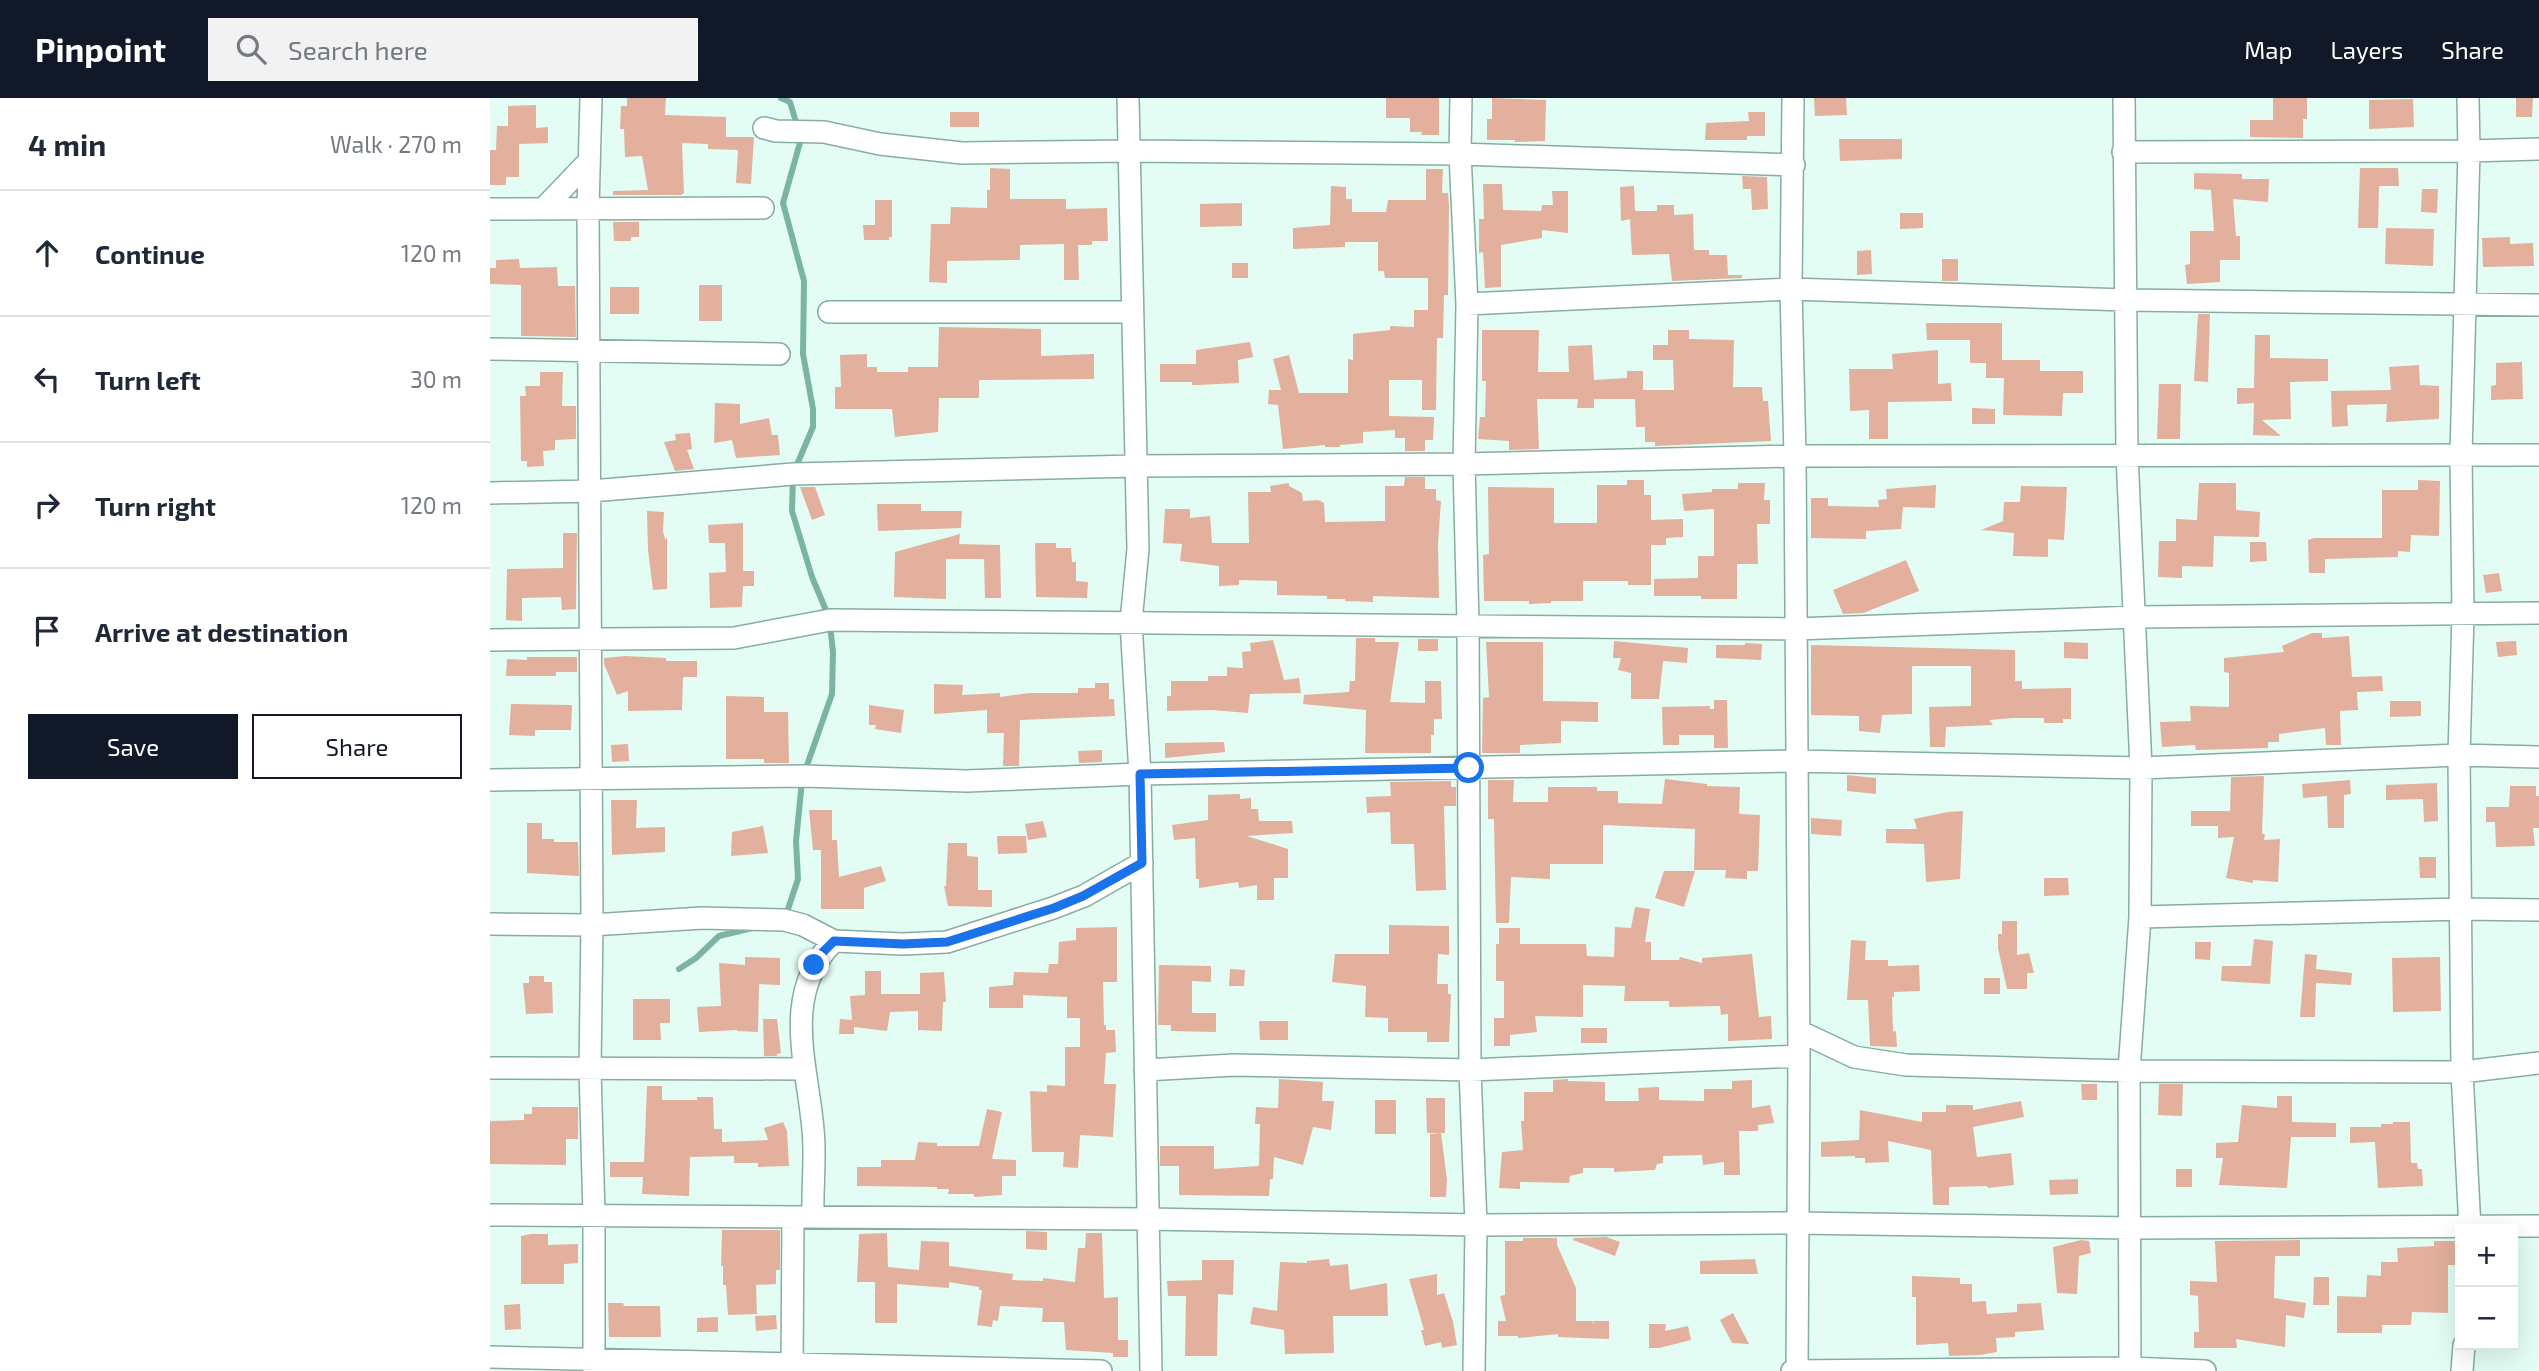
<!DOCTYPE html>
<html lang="en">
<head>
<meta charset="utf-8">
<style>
	:root { --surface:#fff; --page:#f2f2f3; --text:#1f2937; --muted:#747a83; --line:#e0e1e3; --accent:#111827 }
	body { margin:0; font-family:"Exo 2",sans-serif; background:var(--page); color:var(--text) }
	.controls { position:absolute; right:21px; bottom:21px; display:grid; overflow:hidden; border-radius:0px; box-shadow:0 7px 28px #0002 }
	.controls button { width:63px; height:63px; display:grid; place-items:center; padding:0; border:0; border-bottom:2px solid var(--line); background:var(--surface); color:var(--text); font:35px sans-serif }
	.stop { position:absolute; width:21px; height:21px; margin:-16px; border:5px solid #1a73e8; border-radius:50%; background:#fff }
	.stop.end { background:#1a73e8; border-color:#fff; box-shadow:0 2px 7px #0008 }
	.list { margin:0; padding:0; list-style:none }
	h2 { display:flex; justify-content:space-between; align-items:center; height:91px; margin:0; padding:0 28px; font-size:30px }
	h2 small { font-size:23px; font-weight:400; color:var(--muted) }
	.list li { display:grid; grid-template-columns:46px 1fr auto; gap:21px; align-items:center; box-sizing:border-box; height:126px; padding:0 28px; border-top:2px solid var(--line) }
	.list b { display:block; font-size:26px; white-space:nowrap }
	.list em { font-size:23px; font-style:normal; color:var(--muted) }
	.actions { display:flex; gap:14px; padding:21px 28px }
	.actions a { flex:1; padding:16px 0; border:2px solid var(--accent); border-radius:0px; text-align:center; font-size:24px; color:var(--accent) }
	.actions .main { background:var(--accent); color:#fff }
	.icon { flex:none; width:38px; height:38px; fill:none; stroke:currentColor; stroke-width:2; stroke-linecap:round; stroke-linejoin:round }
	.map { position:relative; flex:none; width:2049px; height:1273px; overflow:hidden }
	header { display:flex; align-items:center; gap:42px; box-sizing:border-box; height:98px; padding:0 35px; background:var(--accent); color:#fff }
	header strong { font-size:33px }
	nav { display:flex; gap:38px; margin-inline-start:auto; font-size:24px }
	.search { width:490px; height:63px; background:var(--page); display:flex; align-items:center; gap:18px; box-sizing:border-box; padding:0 24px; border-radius:0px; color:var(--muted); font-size:26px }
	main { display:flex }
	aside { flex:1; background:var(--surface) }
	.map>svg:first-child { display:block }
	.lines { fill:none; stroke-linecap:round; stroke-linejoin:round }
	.stream { stroke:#7bb4a2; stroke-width:6 }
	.building { fill:#e2b09c }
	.minor-casing { stroke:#85aea1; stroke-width:24 }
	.minor { stroke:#fff; stroke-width:21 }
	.route { stroke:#1a73e8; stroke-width:9 }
</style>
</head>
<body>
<header>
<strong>Pinpoint</strong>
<div class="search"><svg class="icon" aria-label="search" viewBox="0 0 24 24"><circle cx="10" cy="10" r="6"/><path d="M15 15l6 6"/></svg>Search here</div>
<nav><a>Map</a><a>Layers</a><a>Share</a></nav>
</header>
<main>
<aside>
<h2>4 min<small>Walk · 270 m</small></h2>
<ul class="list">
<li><svg class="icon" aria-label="ahead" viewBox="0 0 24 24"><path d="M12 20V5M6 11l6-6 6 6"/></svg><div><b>Continue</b></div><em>120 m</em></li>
<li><svg class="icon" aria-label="left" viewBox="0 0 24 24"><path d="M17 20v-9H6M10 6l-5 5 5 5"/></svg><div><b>Turn left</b></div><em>30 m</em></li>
<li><svg class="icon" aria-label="right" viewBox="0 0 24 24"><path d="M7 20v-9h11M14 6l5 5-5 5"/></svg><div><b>Turn right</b></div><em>120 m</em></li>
<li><svg class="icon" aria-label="arrive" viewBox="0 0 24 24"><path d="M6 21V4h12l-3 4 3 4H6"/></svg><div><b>Arrive at destination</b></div></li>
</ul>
<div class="actions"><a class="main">Save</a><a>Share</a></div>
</aside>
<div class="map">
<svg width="2049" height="1273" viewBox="0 0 2049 1273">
	<rect width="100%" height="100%" fill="#e3fdf4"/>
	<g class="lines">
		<path class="stream" d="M291 0 300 4 311 41 293 105 314 183 313 256 323 311V329L303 376 302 413 322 479 338 517
			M315 673 342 596 343 554 340 527
			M295 820 308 781 306 743 312 683
			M189 871 206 860 229 838 262 830"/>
	</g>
	<path class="building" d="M137 0H176L175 17 236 19V39H264L261 86 246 85 248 52 218 51V46L192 45 194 95 191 97H123V93L158 92 152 58 135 59 134 31H130L131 8H137Z
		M896 0H949V37H931L932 34H920V20H896Z
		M1002 0 1056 2 1055 43 1025 44V42H997V21H1002Z
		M1324 0H1356L1357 17 1325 18Z
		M1783 0H1817V21H1813V40L1760 39V22H1783Z
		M2026 0H2043L2042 19H2026Z
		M1923 1 1924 29 1879 31V2Z
		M46 7V30L58 29V45L29 46V79H16V87H0V52H6L7 28H18V8Z
		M460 14H489V29H460Z
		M1258 14H1275V38H1257V42H1215L1216 25 1259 23Z
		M1349 41H1412V61L1350 63Z
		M500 70 520 71V101H576V111L617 110 618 143H602V147H588L589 182H574V146L530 147V162L457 163V185L439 184 441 126H460L461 109 497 110V92H500Z
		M1870 70H1908L1909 88H1889L1888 130H1868Z
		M936 71H953L952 95H958L959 108 958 197H954L953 240H947L946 312H932V282H899V318L944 319 943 342H935V353H915V340H905V332L873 334V345L850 347V349H835V347L793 351 788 307 778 306 779 292H791L783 261 799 257 809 295H858V261L863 262V236L900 232V228L924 229V212H938V180H895L894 173H888V144H855V149L803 151V130L840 127 841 88 856 89V101H862V114H896L898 102H936Z
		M1704 75 1752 76V81H1779L1778 104 1743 101 1746 138H1750V162H1730V184L1697 186 1695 167 1700 166V133H1724L1721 92 1704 91Z
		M1252 78 1277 79 1278 111 1262 112 1261 91H1253Z
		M993 86H1012L1013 112 1051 113 1052 107H1063L1062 93H1078V135L1052 132V140L1011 147V189L995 190 993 154 989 155V121H994Z
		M1144 88 1145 113H1167V107H1184V117L1203 116 1204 152H1219V157H1237L1238 177H1252V180L1182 183 1179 156 1142 157 1140 121 1131 123 1130 89Z
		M1932 91H1948L1947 115 1931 114Z
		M385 102H402V139H399V142H374L373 127H385Z
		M752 105V128L710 129V106Z
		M1410 115H1433V130L1410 131Z
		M123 124H149V139H141V143H124Z
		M1896 130 1944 131 1943 168 1895 166Z
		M2020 139V146L2043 145 2044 168 1993 169 1992 140Z
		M1381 152 1382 176 1367 177V153Z
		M29 161 30 170 67 169 68 188H85L86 239 31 238V187L0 186V170H6V162Z
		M1452 161H1468V183H1452Z
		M742 165H758V180H742Z
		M209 187H232V223H209Z
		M120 189H149V216H120Z
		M1708 216H1720L1718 284 1704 283Z
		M1436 225H1512V262H1550V273H1593V295H1573L1572 318 1513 317 1514 280H1496V265H1480V242H1437Z
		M449 229 551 231V258L604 256V281L489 282V300H449L448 334 405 339 402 311H345V289H351L350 257 377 256V269H387V274H418V269H448Z
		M992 232H1049L1048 274H1079L1078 248 1102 247 1104 282 1137 280V273H1153V292H1184L1183 262H1163V247H1178V232H1199V241L1244 242 1243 289H1272L1273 303H1278L1281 343 1165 348V344H1155V329H1146L1145 301H1104V310H1087L1088 301H1047L1049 351 1019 352V343L988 341 990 319H995L996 283H992Z
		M1765 237H1780V260L1838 261V283L1800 284 1801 321 1772 322 1791 338 1763 337 1764 305 1747 306V290H1764Z
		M760 244 763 259 748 262 749 285 707 287H702V284H670V266H706V252Z
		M1448 252V286L1461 285 1462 303 1398 304V341H1379V312L1360 313 1359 271H1403L1402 256Z
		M2032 264 2033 301 2001 302V288L2006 287V265Z
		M1929 267 1930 287 1949 288V321L1896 324 1897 306 1857 307 1858 328 1842 329 1841 293 1901 292 1899 269Z
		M50 274H73L72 308H86V341L65 342V352L53 353 54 368 37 369V363H31L30 298H36L35 288H50Z
		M1669 286H1691L1690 341H1667Z
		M225 305 250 306V326L279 320 282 337H288L290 357 246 360 242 342 224 345Z
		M1482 310 1505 311V326H1482Z
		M200 335 202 351 197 352 204 371 185 373 174 344 186 342 185 336Z
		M915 379H935V391H946V402L951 403 948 445 949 500 883 498V504L855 503V501H837V498L787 497V483L749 482V487L729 488V468L690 463 692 446 673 445 675 411H700V420L720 418 722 445H759L758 394H781L780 388 799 385V388L812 395 813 403 828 402 834 405 835 424 895 423V388H914Z
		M1137 382H1154V397H1161V422L1193 421V439L1176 440V447H1161V487H1138V483H1093V503H1061V505L1039 506V503H994L993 457 999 456 998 389 1064 390V425H1107V387H1137Z
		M1928 382 1950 383 1949 438 1921 437 1920 454 1908 453V459L1835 461V475H1819L1818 442 1824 440H1892V392H1928Z
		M1248 385H1275L1274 402H1280V426H1267L1268 466H1247V501H1211V498H1164V481L1208 480V458H1224V411L1194 413 1192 396 1222 394V391H1248Z
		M1709 385H1746V412L1770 414 1769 439 1724 438 1723 469 1692 468V480L1668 479 1669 443H1686V421L1707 422Z
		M1446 387 1445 410 1413 409 1411 431 1376 433V441L1321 440V400H1338V408L1389 409 1388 402 1397 401 1396 391Z
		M1531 388 1577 389 1574 442 1558 441V459L1523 458 1524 435 1491 432 1513 423 1514 404H1530Z
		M310 389H325L335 417 322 422Z
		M387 406H431V413H472L471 430 388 433Z
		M157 413 174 414 173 433 175 441 177 440V491L163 492 158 452Z
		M253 425V473H264V488H253L252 509 220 510 219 475 236 474 235 445H219L218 427Z
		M73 435H87L86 511 72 512 71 499 32 500V523L16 522 17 471 73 470Z
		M470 436 469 446 510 447 511 500H495L494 461H456V501L404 499 405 454Z
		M1760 444H1776L1777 463 1760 464Z
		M545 445H566V450H581L582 464H586V483L598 484 597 500 546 499Z
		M1416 462 1429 493 1373 515 1353 516 1343 492Z
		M2009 475 2012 493 1996 495 1993 477Z
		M1822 535H1832V540L1859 538 1862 579 1892 578 1893 593 1867 594 1868 612 1850 613 1851 647H1836L1835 630 1789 636V644H1778V650L1706 652 1705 647 1672 649 1670 624 1701 623 1700 608 1739 609V575L1734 574V560L1794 554 1792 548Z
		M866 540H885V544H909L900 604 935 605V583H951L952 621H944V637H941V655H875L876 612 813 606 814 597 859 594 860 583H865Z
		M928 541H948V553H928Z
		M783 542 794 582 809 580 811 595 760 596 758 615 722 612 677 613V598H681V583H718V578H737V569L753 570 752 554 761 553 760 545Z
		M1124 543 1198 550 1197 565 1173 563 1169 601H1141V575L1128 572 1131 560H1123Z
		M2026 543 2027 557 2008 559 2006 544Z
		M996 544H1053V603L1108 604V624L1071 623V645L1030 647V655H992L993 600 999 599Z
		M1574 544 1598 545V561L1574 560Z
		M1255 545 1272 546 1271 562 1226 560V547H1255Z
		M1321 547 1525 552V583H1532V591L1581 590V621H1573V625H1554V620H1523L1499 622 1503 627 1456 629 1455 649H1440L1439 609 1481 608V568H1422V616L1392 617 1390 635 1369 633V618L1321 617Z
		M135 558 176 560V563H207V579H193L192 612 138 613V593L127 597 114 566V560Z
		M37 559H87V574H66V578H16L17 561 37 562Z
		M605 585H619V601H624L625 618 530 622 529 668H513L514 635H497V612L444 616V586L473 587 472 597 510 595V599L540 595H588V590H605Z
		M236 598 274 599V614H298L299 665H274V661H236Z
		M1224 602H1237L1238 650H1224V637H1189V647H1173L1172 609 1220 608V611H1224Z
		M1900 603H1931V618L1900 619Z
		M21 606 82 607 81 632H45V638L19 637Z
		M379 607 414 612 411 635 385 631 386 627H379Z
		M734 644 735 654 675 660V645Z
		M138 646 139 663 122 664 121 647Z
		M612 652V664L589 665 588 653Z
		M1357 677 1386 680V696L1357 693Z
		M1774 678 1772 736H1775L1774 742 1790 741 1788 784 1763 782V785L1736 780 1744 739 1728 740V728H1701V713H1740L1741 679Z
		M1175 681 1217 686V688L1250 689 1249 716 1270 717 1268 773H1257V781L1235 780 1236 772H1204L1205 731 1113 727V766H1060V781L1021 779 1019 825H1006L1004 721H998V682H1024L1023 704H1058V689H1107V693H1128V705L1172 706Z
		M1860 682 1861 696 1854 697V730H1838L1837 698 1813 700 1812 686Z
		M961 683V689H966V708H954L956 792 926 793 924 746H901L900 714 877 715 876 699 901 698 900 684Z
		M1947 685 1948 723 1934 724 1933 701 1896 702V687Z
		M2020 688H2046V698H2049V730H2043L2045 748 2006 749 2005 724H1996V709H2019Z
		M750 696V701L761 700V711H768L769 723H802L803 735 757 738 798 751V780H784V802H767V787L749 790 748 784 709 790V781H706L705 740 684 742 682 727 718 722V697Z
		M121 702H147L146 730 175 729V754L122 757Z
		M319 712H342V742H347L349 779 391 768 396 783 374 790V811H331V752H323Z
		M1473 713 1470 781 1436 784 1434 746 1396 745V731H1427L1424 721 1458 714Z
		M1321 720 1352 722 1351 738 1321 736Z
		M553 723 557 739 538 742 535 726Z
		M37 725H52V741H64V744H88L89 778 37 775Z
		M273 728 278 755 241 758 242 734Z
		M507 738H536L537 755 508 756Z
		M458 745H477V758L488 759V792H502V809L458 808 454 788H456Z
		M1929 759H1946V780H1930Z
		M1174 773H1205L1194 809 1165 800Z
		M1554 780H1578L1579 797 1554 798Z
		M1145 809 1160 811 1155 844H1161V862H1189L1190 859 1212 865V860L1262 856 1269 919 1281 918 1282 941 1238 943V916L1231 917 1230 908 1179 909V903H1134L1135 888 1093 887V919L1045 918 1047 934 1020 937V948H1004V920H1014V883H1006V846H1009V830H1030V846H1096L1097 858 1124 859 1125 829 1141 830Z
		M1512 823H1527V857L1539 855 1544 875H1537V891H1517L1508 850V836H1512Z
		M899 827 959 828V857L948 856 947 886H958V896H961L959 944H937V934H898V920L875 919 876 888 842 884 845 856H899Z
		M627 829V884H613L614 927H616V932H625L626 954 616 955 614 986H626L623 1039 590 1037 588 1070 573 1069 574 1054H542L540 993 557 994V987L575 988V949H590V920H577V899L533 897V910H499V889L523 887 524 874 558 875 559 866H568L569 844 586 842V830Z
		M1764 841 1783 843 1780 886 1731 883 1732 868H1761Z
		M1361 842 1376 843 1375 862H1398V868L1429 867 1430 893 1404 894V899H1402L1403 934 1406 933 1407 949 1380 948 1378 902H1357Z
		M1705 844H1721L1720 862 1705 861Z
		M1815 856 1827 857 1826 871 1862 875 1861 887 1826 885 1825 919H1810Z
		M255 859 290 860V887L269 886 268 934 247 933V932L209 934 207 909 231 908 229 865 255 867Z
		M1950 859 1951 913 1903 914 1902 860Z
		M669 867 721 868V884L702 883V915H726V934L681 933V927H668Z
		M740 871 755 872 754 888H739Z
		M375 873H391V896H430V875L454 874 456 904H453L452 933 428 932V913L400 914 397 933 364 929V936H349L350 921 362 922 360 898 375 897Z
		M39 878H54V884H62L63 915 36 916 33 885H39Z
		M1494 880H1510V896H1494Z
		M143 901H180V925H170L171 942H143Z
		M273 921H287L291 955 287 956V958H274Z
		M769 923H798V942H770Z
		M1091 930H1117V945H1091Z
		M789 981 833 984 832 1003H844L841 1032 823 1029 813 1067 784 1059 783 1081H780L779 1098 689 1097V1068H670V1048H724V1071L769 1068 770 1026H765L766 1009 788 1010Z
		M1078 981V983L1115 984V1003H1149L1148 990 1169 989V1002L1214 1003V991H1242V983L1262 982V1010L1280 1007 1284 1025 1268 1027V1033H1249L1250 1077H1234V1064L1213 1067 1212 1057 1173 1058V1065L1167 1066 1165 1072 1124 1074V1070H1093V1075L1080 1078 1079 1085 1030 1084V1091L1009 1090 1012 1054 1033 1052 1031 1023H1034V994H1063V982Z
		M1591 986H1607V1002H1592Z
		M1669 986H1693L1692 1018 1668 1017Z
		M157 988H172V1002H207V999H223L224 1031H232V1044L278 1042 274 1030 293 1024 297 1033 299 1068 268 1069V1065H244V1058L200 1059 199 1098 152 1096 153 1079H120V1064H154Z
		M1787 998H1802V1024L1846 1025V1039H1801L1797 1090 1729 1087 1733 1060H1726V1045L1748 1044 1752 1007 1787 1010Z
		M936 1000H955V1035H937Z
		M885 1002H906V1036H885Z
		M1531 1003 1534 1019 1483 1029 1487 1059 1521 1055 1524 1087 1498 1090 1497 1088 1459 1089V1107H1443L1441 1052 1398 1043 1399 1064 1375 1065V1060H1365V1058L1331 1059V1044L1369 1042 1370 1012 1432 1024V1014H1456V1007H1483V1012Z
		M42 1009H88V1041H76V1067L0 1066V1023L34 1022V1016H42Z
		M497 1011 512 1014 502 1061 526 1062V1078H512V1097L484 1099V1096H458L459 1091H447V1089L367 1088V1069H391V1062H425L428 1044 447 1045V1048H489Z
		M1903 1024H1920L1921 1065H1927L1928 1071H1932L1933 1088 1888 1090 1885 1044 1860 1045V1029H1891V1026H1903Z
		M951 1035 957 1082 956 1099H940V1036Z
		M1686 1071H1702V1089H1686Z
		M1588 1081V1096L1560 1097 1559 1082Z
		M232 1132H290V1172H286V1186L266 1187 267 1216 238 1217 236 1187H233V1168H231Z
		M536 1133 557 1134V1152L536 1151Z
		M397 1135 398 1169 429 1172 431 1143 459 1144V1168L523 1176 522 1182 553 1183V1180L585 1184 588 1150H595L596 1135H612L614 1200 628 1199V1242H638V1259H623V1255L576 1252 574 1224H552L553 1210 510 1208 508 1223 503 1222 502 1229 487 1227 492 1192H489V1189L459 1184V1190L407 1186V1225H385V1184H367L369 1136Z
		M41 1136H58V1147L88 1146V1165L74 1166V1186H31V1138Z
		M1116 1139 1130 1144 1125 1158 1083 1142 1084 1140Z
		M1033 1140H1067V1147L1086 1190V1223H1102L1104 1227 1103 1223H1119V1241L1068 1239V1236L1028 1240V1238H1008V1223H1016L1010 1198 1015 1197V1143H1033Z
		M1591 1142 1599 1143 1601 1155 1589 1158 1587 1196 1567 1195 1563 1149Z
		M1810 1142V1158H1785L1784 1200 1816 1205 1814 1220 1796 1217 1795 1249 1746 1241 1747 1250H1704V1234H1709L1708 1198 1700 1197V1183L1727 1184 1725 1143Z
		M1944 1143H1970V1167H1958V1215L1922 1214 1921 1227H1892V1235H1847V1198L1876 1199 1877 1177 1891 1178V1164H1908L1907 1150 1944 1148Z
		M839 1161 840 1168 858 1166 860 1192 897 1185 898 1218H843L844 1255 795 1256 794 1232 760 1226 763 1209 787 1213 790 1164 817 1165V1163Z
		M1265 1161 1268 1176H1210V1163Z
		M712 1162H744L743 1197 728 1196 727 1258H695L696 1198H678L677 1183 712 1182Z
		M947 1176V1197L954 1195 963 1224 967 1247 952 1250 951 1244 935 1248 931 1232H934L919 1181Z
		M1422 1178 1470 1180V1186H1482V1204L1496 1203 1497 1216 1527 1214V1206L1551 1205 1554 1232 1525 1234V1239L1506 1240 1507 1254 1490 1257 1459 1258 1458 1245 1426 1247V1199H1422Z
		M1824 1179H1839V1207H1823Z
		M118 1205H133L134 1208H170L171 1239H119Z
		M30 1206 31 1231 15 1232 14 1207Z
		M1243 1215 1259 1246 1242 1245 1230 1222Z
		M286 1217 287 1231 266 1233 265 1218Z
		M228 1219V1234H207V1220Z
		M1159 1226H1176L1175 1233 1198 1228 1201 1242 1169 1250H1159Z"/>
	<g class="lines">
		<defs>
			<path id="minor" d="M101 0 98 110 102 827 100 971 104 1117V1273
				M638 0 648 451 641 524 650 676 661 1273
				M971 0 970 56 977 206 974 366 978 526 980 972 986 1127 984 1273
				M1303 0 1301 191 1305 358 1309 958 1307 1273
				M1634 0 1637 357 1651 670 1650 819 1639 973 1640 1273
				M1978 0 1979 53 1971 357 1973 517 1969 657 1972 974 1980 1131
				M274 30 286 33 334 34 390 46 472 55 640 53 970 56 1304 67
				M1633 54 1979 53 2049 51
				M54 110 98 64
				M0 111 273 110
				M977 206 1301 191 1636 202 2049 207
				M339 214H642
				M0 251 289 256
				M0 395 101 393 303 376 645 368 974 366 1305 358 2049 357
				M0 542 244 540 340 522 1305 531 1646 519 2049 515
				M0 682 313 678 477 683 650 676 1305 663 1651 670 1969 657 2049 659
				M1650 819 1972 811 2049 812
				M0 826 102 827 212 820 294 822 313 827 344 843
				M1309 933 1364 959 1416 967 1639 973 1972 974 2049 965
				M0 970 313 971
				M655 972 744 967 980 972 1309 958
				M0 1117 658 1121 986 1127 1306 1125 1640 1130 2049 1128
				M323 1119C322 1090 326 1061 323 1032 318 968 290 896 344 843L413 846 457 844 563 810 594 798 652 765
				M0 1259 611 1273
				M302 1273 303 1119
				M1302 1273 1640 1270 1715 1273
				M1972 1273 1974 1247"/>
		</defs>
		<use href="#minor" class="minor-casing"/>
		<use href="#minor" class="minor"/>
	</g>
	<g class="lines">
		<path class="route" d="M324 867 332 855 344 843 413 846 457 844 564 810 593 798 652 765 650 676 979 670"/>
	</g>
</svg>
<div class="controls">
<button>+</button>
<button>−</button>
</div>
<div class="stop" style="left:979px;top:670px"></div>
<div class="stop end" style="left:324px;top:867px"></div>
</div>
</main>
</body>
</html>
